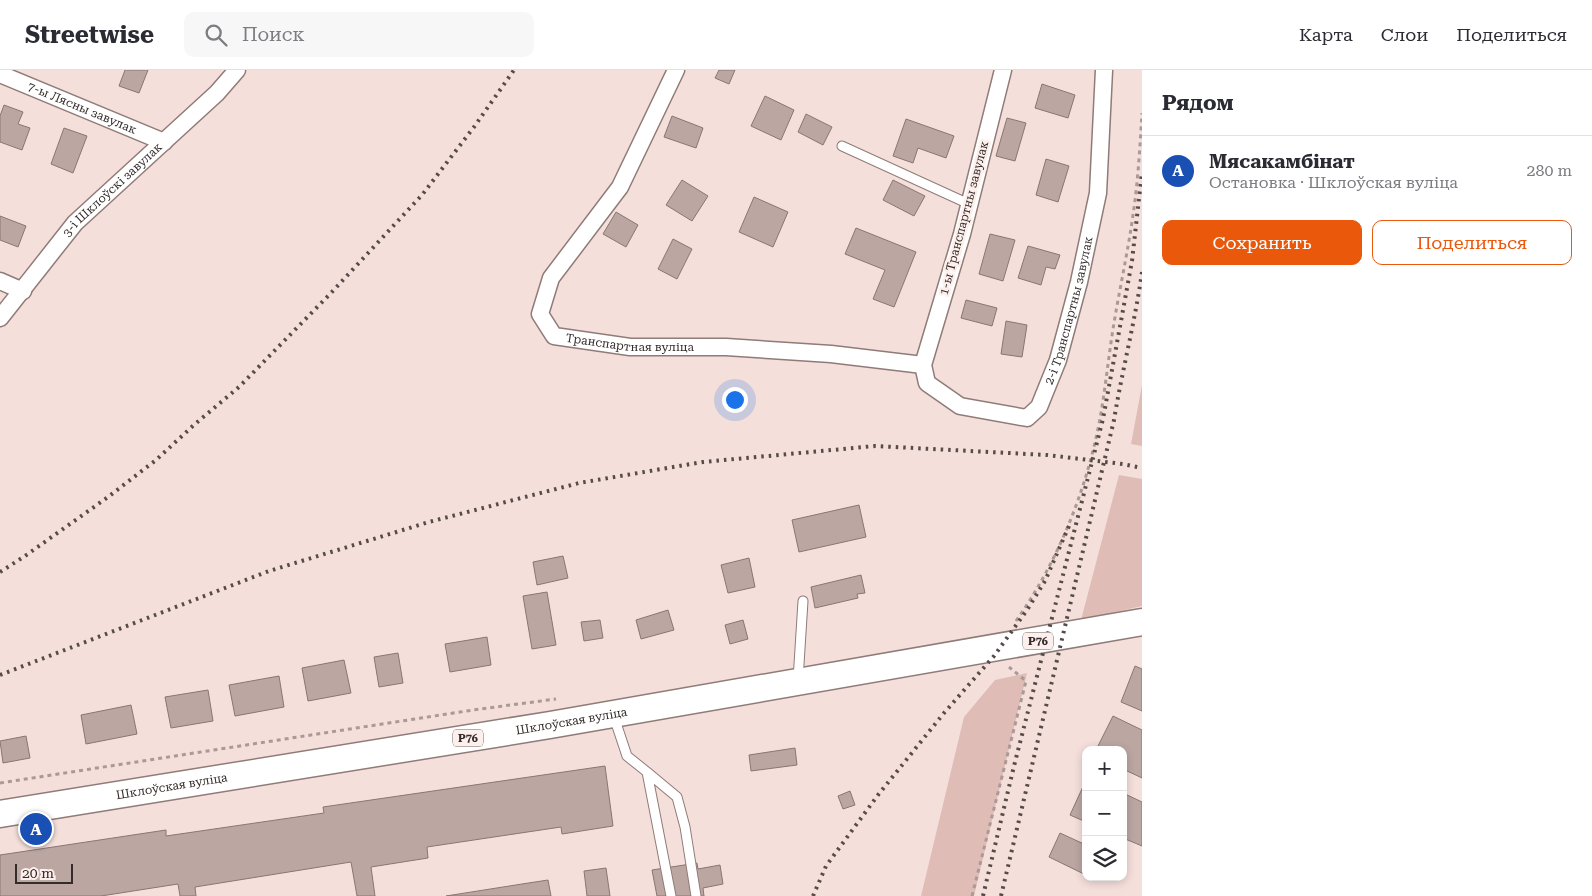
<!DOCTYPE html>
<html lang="ru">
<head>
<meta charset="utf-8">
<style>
	:root { --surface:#fff; --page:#f7f7f7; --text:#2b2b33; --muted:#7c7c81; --line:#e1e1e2; --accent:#ea580c }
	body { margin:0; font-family:"Roboto Serif",serif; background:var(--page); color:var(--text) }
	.controls { position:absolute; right:15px; bottom:15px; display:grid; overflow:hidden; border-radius:10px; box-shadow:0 2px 8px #0003 }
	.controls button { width:45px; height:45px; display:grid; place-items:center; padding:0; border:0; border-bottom:1px solid var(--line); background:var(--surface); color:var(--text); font:25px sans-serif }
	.scale { position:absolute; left:15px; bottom:12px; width:58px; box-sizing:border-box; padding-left:5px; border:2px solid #342c2a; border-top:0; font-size:14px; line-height:18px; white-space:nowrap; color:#342c2a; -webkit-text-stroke:4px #fcefec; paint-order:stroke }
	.you { position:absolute; left:734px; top:329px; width:18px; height:18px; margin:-12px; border:4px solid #fff; border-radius:50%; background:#1a73e8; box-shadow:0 0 0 8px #1a73e833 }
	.badge { display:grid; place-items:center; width:32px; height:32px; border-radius:50%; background:var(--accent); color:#fff; font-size:16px; font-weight:700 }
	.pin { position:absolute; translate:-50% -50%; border:2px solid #fff; box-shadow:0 1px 5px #0006 }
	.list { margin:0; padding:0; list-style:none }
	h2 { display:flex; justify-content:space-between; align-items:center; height:65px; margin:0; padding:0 20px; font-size:21px }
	h2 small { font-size:16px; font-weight:400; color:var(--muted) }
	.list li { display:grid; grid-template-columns:32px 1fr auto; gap:15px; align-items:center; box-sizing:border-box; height:70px; padding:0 20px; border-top:1px solid var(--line) }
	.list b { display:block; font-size:19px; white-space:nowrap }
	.list p { margin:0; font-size:16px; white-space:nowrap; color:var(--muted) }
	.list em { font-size:16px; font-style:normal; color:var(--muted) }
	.actions { display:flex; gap:10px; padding:15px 20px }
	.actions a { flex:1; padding:11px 0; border:1px solid var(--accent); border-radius:10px; text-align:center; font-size:18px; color:var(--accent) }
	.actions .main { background:var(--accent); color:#fff }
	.icon { flex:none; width:28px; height:28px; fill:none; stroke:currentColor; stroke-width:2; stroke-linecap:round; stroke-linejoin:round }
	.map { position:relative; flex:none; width:1142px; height:826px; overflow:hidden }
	header { display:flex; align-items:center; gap:30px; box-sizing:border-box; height:70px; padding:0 25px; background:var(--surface); border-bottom:1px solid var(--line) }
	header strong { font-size:24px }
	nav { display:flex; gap:28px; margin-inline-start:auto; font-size:18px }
	.search { width:350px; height:45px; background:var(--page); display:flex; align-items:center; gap:12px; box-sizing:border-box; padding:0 18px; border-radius:10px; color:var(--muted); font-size:19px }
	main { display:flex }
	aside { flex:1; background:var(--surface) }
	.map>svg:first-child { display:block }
	.green { fill:#dfbdb6 }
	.building { fill:#bba6a2; stroke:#897672 }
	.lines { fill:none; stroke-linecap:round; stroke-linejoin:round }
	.lane-casing { stroke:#8f7b77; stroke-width:11 }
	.street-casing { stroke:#8f7b77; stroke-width:19 }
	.primary-casing { stroke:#8f7b77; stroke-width:29 }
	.path { stroke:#aa9996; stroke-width:3; stroke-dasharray:4 4; stroke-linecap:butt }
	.lane { stroke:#fff; stroke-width:9 }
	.street { stroke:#fff; stroke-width:16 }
	.primary { stroke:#fff; stroke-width:26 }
	.rail { stroke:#564b49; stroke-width:4; stroke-dasharray:2.5 5; stroke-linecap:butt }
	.labels { text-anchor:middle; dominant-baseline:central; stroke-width:5; stroke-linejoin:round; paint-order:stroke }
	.shield { fill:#fcefec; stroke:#706664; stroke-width:1 }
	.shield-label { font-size:11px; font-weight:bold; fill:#342c2a }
	.street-label { font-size:12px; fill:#342c2a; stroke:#fcefec }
</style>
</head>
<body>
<header>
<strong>Streetwise</strong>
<div class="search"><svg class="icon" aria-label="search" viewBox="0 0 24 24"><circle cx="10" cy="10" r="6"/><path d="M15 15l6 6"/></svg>Поиск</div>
<nav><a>Карта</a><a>Слои</a><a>Поделиться</a></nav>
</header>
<main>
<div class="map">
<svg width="1142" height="826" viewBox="0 0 1142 826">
	<rect width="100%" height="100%" fill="#f5dfdb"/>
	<path class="green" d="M1142 315V376L1131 374Z
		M1119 405 1142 409V536L1081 550Z
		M1027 603 974 826H921L964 647 995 610Z"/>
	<path class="building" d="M125 0H148L139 23 119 16Z
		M719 0H735L729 14 715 8Z
		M1042 14 1075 25 1068 48 1035 38Z
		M765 26 794 40 781 70 751 56Z
		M4 35 23 42 18 54 30 58 22 80 0 72V46Z
		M806 44 832 57 823 75 798 62Z
		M672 46 703 58 696 78 664 67Z
		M1007 48 1026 53 1015 91 996 86Z
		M906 49 954 66 946 88 918 78 913 93 893 86Z
		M64 58 87 66 73 103 51 94Z
		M1046 89 1069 96 1058 132 1036 125Z
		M682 110 708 126 692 151 666 135Z
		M893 110 925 126 914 146 883 130Z
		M754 127 788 142 773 177 739 162Z
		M616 142 638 155 626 177 603 164Z
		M0 146 26 156 18 177 0 170Z
		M856 158 916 182 894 237 873 229 885 200 845 184Z
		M990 164 1015 170 1003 211 979 204Z
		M673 169 692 179 677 209 658 199Z
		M1028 176 1060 185 1055 199 1046 197 1041 215 1018 208Z
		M966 230 997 238 992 256 961 248Z
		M1006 251 1027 255 1022 287 1001 284Z
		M859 435 866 467 799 482 792 450Z
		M563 486 568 508 537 515 533 492Z
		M749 488 755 517 728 523 721 495Z
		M861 505 865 523 857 524 858 528 815 538 811 517Z
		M547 522 556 575 532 579 523 526Z
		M668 540 674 560 641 569 636 550Z
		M600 550 603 568 584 571 581 552Z
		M743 550 748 569 730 574 725 555Z
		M487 567 491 595 450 602 445 574Z
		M398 583 403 613 379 617 374 587Z
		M344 590 351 623 308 631 302 598Z
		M1135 596 1142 599V641L1121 632Z
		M279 606 284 637 235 646 229 615Z
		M208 620 213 651 171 658 165 627Z
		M131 635 137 664 86 674 81 645Z
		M1113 646 1142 660V708L1123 699V680H1096Z
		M26 666 30 688 3 693 0 671Z
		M795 678 797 695 751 701 749 685Z
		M605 696 613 756 562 764 561 757 427 777 428 788 371 797 375 826H357L351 792 195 817 196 826H180L178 814 101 826H0V785L166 760V766L324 743 323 737Z
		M1086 710V752L1070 745Z
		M850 721 855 735 843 739 838 726Z
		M1123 723 1142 732V776L1123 768Z
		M1060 763 1086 775V805L1049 787Z
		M697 793 698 799 720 795 723 814 703 818 704 826H657L652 800Z
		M606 798 610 826H587L584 801Z
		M548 810 551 826H446L522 814Z"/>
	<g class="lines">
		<defs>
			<path id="lane" d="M842 76 969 134
				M798 610 803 531
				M614 647 627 686 647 702 671 826
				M647 702 677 727 685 757 696 826"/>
			<g id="street">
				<path id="s1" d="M676 0 620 117 551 208 540 244 554 266 630 277H726L831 284 923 295"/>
				<path id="s2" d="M1003 0 962 164 923 295 927 313 960 336 1027 348 1039 337 1058 290 1079 212 1098 123 1104 0"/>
				<path id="s3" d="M0 4 164 72"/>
				<path d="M0 211 23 221"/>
				<path id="s4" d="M0 248 75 153 217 23 237 0"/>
			</g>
			<g id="primary">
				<path id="s5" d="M0 744 550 655 1142 552"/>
			</g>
		</defs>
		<use href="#lane" class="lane-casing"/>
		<use href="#street" class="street-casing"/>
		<use href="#primary" class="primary-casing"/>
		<path class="path" d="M1016 551C1059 490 1088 417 1101 343 1106 313 1109 283 1114 253 1120 217 1128 181 1133 145 1138 111 1140 77 1142 43
			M0 713 473 640 556 629
			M972 826 1026 611 1009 597"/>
		<use href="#lane" class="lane"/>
		<use href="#street" class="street"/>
		<use href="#primary" class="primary"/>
		<path class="rail" d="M0 502 25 486 108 427 156 390 195 354 239 317 330 224 422 125 474 57 514 0
			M0 605 269 501 429 452 579 413 703 392 875 376 1047 385 1123 394 1142 398
			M813 826 826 796 878 725 944 643 994 586 1027 540 1045 511 1069 456
			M983 826 1014 696 1103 349 1132 191 1142 102
			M1001 826 1114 350C1122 301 1135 252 1142 202"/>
	</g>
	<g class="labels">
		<g class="shield">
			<rect x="1023" y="562.5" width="30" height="17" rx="4"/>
			<rect x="453" y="659.5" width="30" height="17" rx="4"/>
		</g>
		<g class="shield-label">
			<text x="1038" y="571">Р76</text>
			<text x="468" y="668">Р76</text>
		</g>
		<g class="street-label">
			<text stroke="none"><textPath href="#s3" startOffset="89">7-ы Лясны завулак</textPath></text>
			<text stroke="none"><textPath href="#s4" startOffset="171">3-і Шклоўскі завулак</textPath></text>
			<text transform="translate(964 148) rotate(-75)">1-ы Транспартны завулак</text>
			<text stroke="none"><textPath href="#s2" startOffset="550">2-і Транспартны завулак</textPath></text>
			<text stroke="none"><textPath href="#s1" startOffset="384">Транспартная вуліца</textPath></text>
			<text stroke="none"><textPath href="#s5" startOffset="579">Шклоўская вуліца</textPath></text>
			<text stroke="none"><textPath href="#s5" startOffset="174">Шклоўская вуліца</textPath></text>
		</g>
	</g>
</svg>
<div class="controls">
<button>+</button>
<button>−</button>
<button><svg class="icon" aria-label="layers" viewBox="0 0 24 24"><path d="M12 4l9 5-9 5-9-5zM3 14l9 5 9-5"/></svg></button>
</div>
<div class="scale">20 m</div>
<div class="you"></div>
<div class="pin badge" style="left:36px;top:759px;background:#1a4fb4">A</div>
</div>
<aside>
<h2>Рядом<small></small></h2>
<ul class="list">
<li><span class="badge" style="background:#1a4fb4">A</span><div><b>Мясакамбінат</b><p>Остановка · Шклоўская вуліца</p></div><em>280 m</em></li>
</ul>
<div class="actions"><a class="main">Сохранить</a><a>Поделиться</a></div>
</aside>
</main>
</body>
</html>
